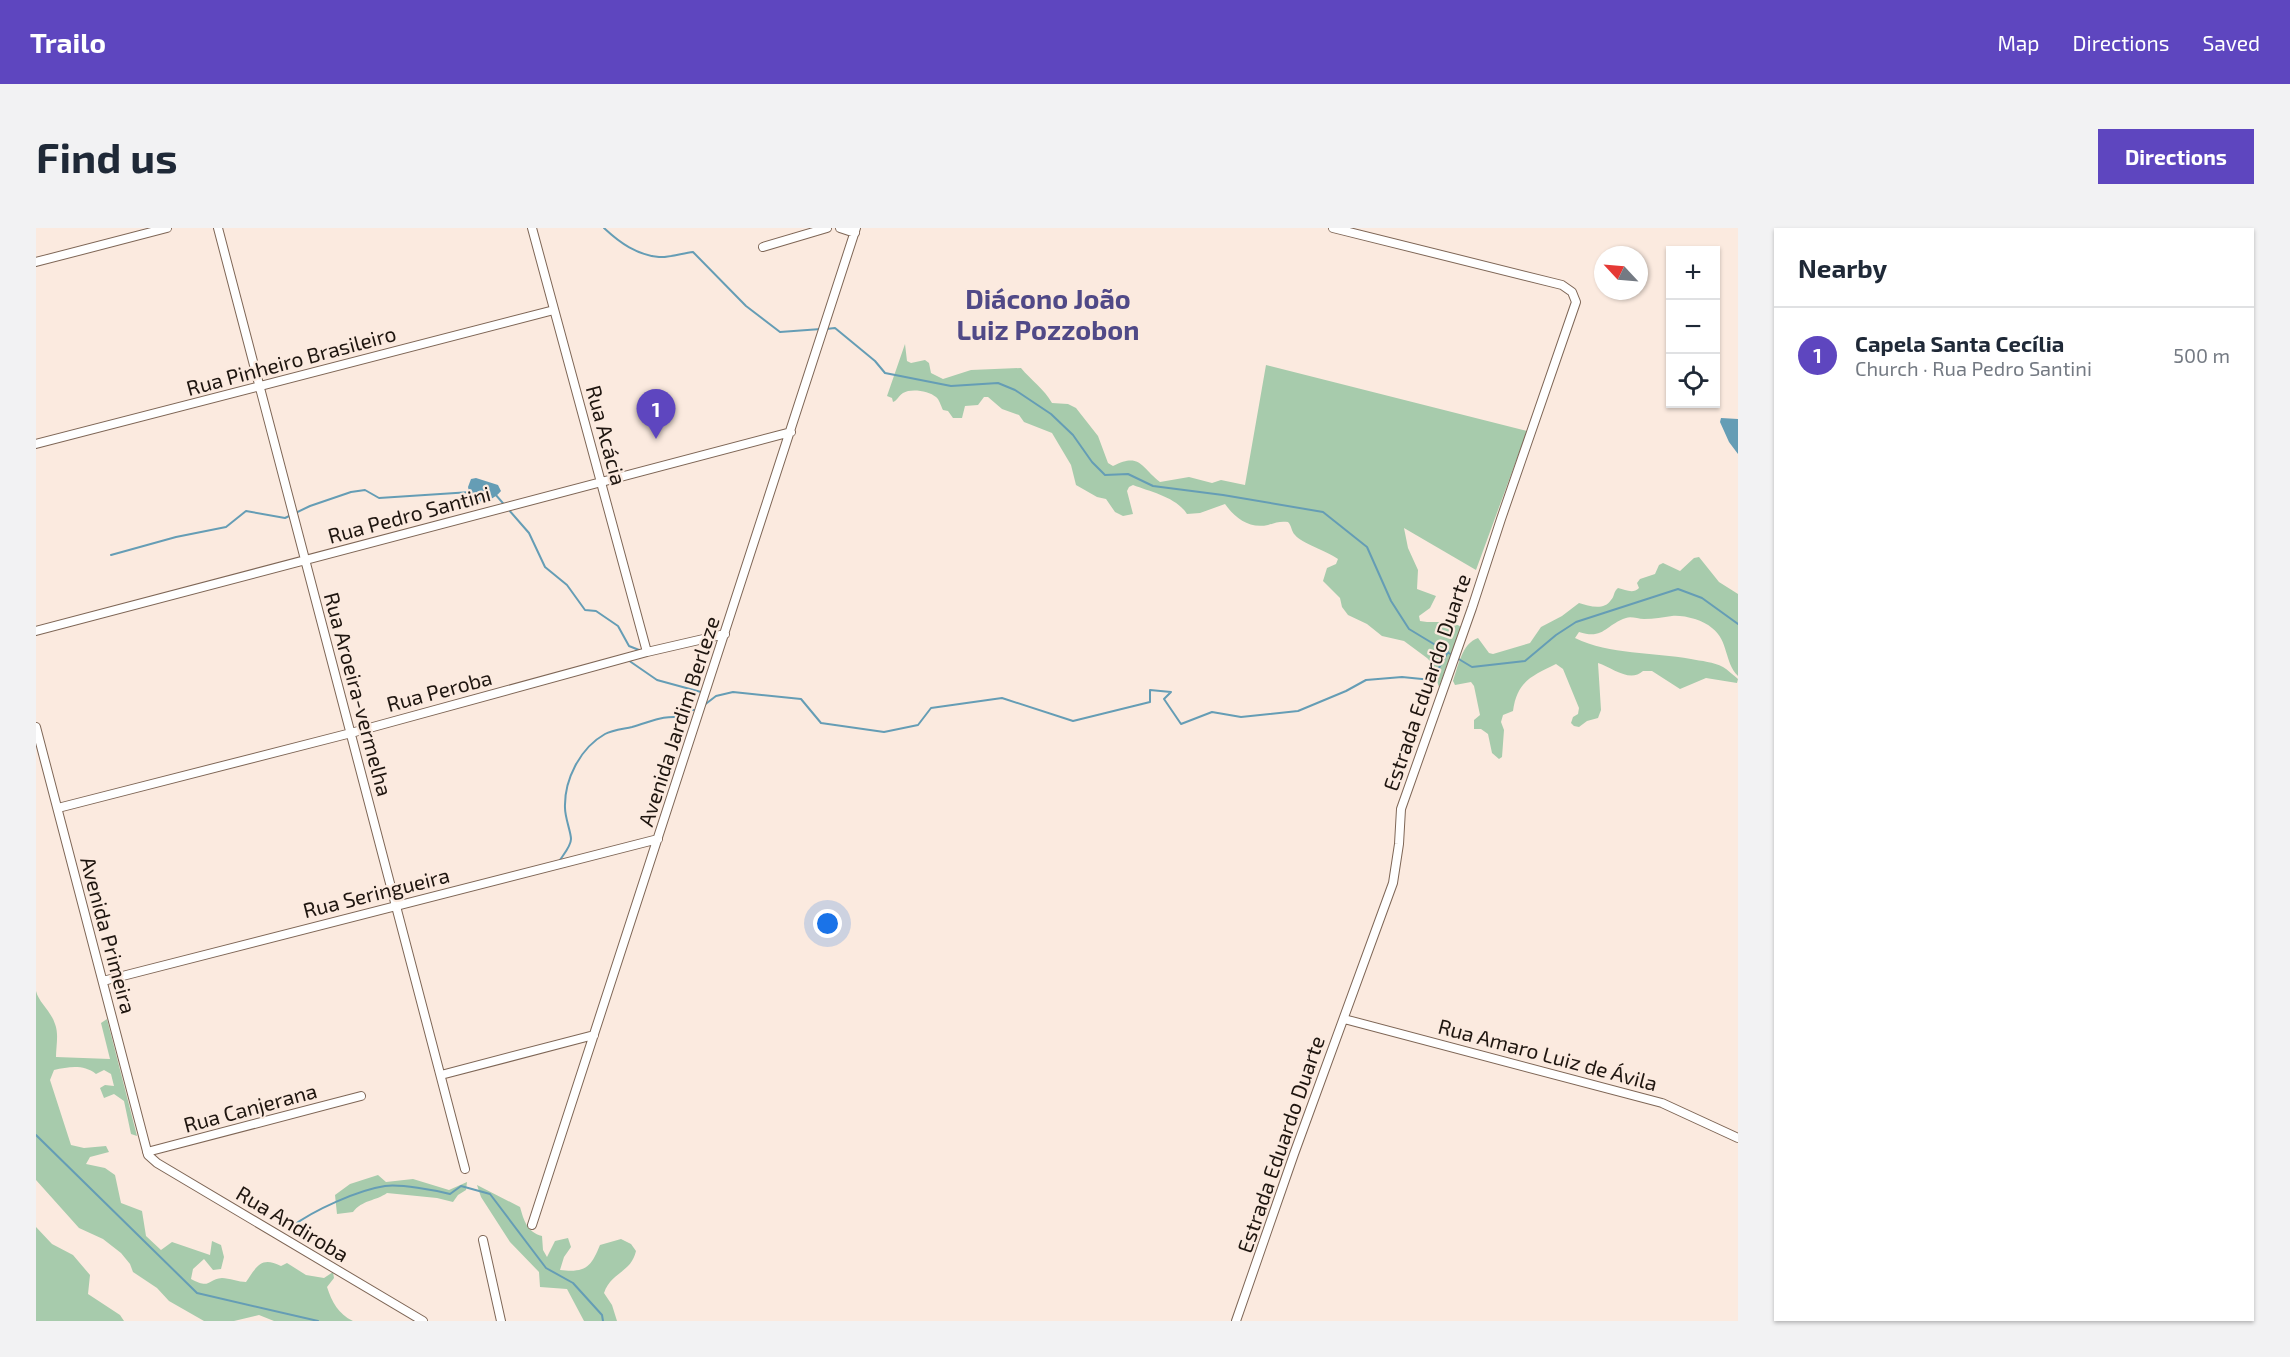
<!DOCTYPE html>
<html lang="en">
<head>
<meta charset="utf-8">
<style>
	:root { --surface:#fff; --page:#f2f2f3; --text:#1f2937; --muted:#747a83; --line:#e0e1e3; --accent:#5e46bf }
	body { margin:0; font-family:"Exo 2",sans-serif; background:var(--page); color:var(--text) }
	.controls { position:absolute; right:18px; top:18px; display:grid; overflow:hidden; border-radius:0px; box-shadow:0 2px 4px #0004 }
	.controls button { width:54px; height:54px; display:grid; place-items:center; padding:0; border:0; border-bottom:2px solid var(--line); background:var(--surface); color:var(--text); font:30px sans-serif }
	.compass { position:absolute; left:1558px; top:18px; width:54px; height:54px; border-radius:50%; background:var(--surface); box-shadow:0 2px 4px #0004; rotate:296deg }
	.you { position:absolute; left:792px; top:696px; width:21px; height:21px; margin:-15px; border:4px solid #fff; border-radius:50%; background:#1a73e8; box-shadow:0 0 0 9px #1a73e833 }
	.badge { display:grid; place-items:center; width:39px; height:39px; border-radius:50%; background:var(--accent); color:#fff; font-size:20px; font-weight:700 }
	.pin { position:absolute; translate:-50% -50px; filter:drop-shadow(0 2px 3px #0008) }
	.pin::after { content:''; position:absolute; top:32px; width:21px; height:18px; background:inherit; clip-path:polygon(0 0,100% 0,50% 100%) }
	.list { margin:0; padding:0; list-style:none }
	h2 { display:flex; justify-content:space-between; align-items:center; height:78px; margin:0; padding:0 24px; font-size:26px }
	h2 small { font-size:20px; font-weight:400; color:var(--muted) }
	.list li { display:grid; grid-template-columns:39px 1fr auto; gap:18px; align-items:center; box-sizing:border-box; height:96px; padding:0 24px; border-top:2px solid var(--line) }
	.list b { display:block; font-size:22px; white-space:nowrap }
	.list p { margin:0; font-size:20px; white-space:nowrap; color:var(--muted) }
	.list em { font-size:20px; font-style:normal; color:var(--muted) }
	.icon { flex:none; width:33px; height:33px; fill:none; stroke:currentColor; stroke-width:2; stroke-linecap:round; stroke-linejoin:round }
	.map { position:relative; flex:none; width:1702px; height:1093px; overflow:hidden; border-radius:0px }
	header { display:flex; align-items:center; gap:36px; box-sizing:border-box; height:84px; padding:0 30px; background:var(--accent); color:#fff }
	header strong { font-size:28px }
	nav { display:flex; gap:33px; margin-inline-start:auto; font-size:21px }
	.intro { display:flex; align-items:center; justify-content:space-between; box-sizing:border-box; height:144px; padding:0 36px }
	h1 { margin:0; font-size:42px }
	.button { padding:15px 27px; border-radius:0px; background:var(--accent); color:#fff; font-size:21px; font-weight:700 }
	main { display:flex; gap:36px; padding:0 36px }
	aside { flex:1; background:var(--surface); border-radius:0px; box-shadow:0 2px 4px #0004 }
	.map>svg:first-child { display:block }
	.green { fill:#a7cbac }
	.water { fill:#659db5 }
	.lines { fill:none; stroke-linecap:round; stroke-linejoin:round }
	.stream { stroke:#659db5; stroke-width:2 }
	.minor-casing { stroke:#7e6656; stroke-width:10 }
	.minor { stroke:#fff; stroke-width:8 }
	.labels { text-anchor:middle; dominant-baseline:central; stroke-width:4.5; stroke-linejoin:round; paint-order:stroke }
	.street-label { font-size:21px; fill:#1e150f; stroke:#fbeadf }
	.district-label { font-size:27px; font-weight:bold; fill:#504987; stroke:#fbeadf }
</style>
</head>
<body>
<header>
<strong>Trailo</strong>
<nav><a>Map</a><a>Directions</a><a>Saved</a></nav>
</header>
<div class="intro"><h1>Find us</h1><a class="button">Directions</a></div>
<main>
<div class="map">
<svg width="1702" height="1093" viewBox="0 0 1702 1093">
	<rect width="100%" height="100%" fill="#fbeadf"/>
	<path class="green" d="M869 116 871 133 875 135 889 132 893 135 895 145 907 151 935 142 985 140C995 152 1008 161 1016 175L1032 176 1040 180 1062 208 1072 235 1077 238C1104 224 1105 239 1124 254L1153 249 1176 255 1185 252 1209 257 1230 137 1491 203 1440 342 1368 300 1372 320 1382 342 1381 361 1400 368 1394 380 1383 388 1384 393C1398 396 1412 391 1425 399L1403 459 1394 433 1391 430 1368 413 1346 408 1331 396 1312 387 1306 379 1304 370 1287 353 1291 340 1300 336 1302 331C1291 323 1265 315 1259 307 1255 303 1256 298 1252 294 1243 293 1239 295 1232 297 1213 301 1199 290 1189 276L1164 285 1151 286C1140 269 1115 264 1097 257L1093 259 1091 263 1097 286 1087 288 1079 284 1070 271 1061 269 1040 257 1035 237 1016 205 988 194 983 187 966 181 952 169H948L942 177 929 178 926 190H917L912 183 907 182C905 178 903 171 900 169 893 163 875 160 867 165 862 168 862 172 857 174L856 170 851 168Z
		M1663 329 1683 354 1702 366V448C1688 434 1693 413 1676 400 1667 392 1648 387 1636 388 1627 389 1618 391 1608 391 1602 391 1595 388 1590 390 1569 397 1568 412 1543 404L1539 410C1574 427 1617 424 1655 431 1665 433 1678 434 1687 439 1692 442 1697 447 1702 451L1701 455 1670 450 1644 461 1616 443H1607C1594 455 1577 440 1562 435L1565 482 1562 490 1551 493 1543 499 1538 498 1535 495 1537 489 1542 486 1543 480 1527 441 1520 436C1496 448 1481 453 1477 483L1467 487 1465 494 1468 502 1466 529 1463 531 1456 525 1452 506 1445 501H1438V492L1444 487 1438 458 1435 454 1419 457 1417 453C1422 439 1426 415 1442 410L1453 425 1457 426 1494 415 1505 399 1526 388 1543 375C1553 378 1568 383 1575 372 1579 368 1577 364 1582 360 1590 362 1597 366 1603 360L1601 355 1604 351 1619 346 1623 337 1627 335 1644 343 1658 330Z
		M0 763C3 775 15 783 19 796 23 806 20 818 20 829L74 831 65 795 71 791 101 908 95 906 88 873 78 866 68 870 64 860 69 857 78 858 75 846 68 842 60 846C47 836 33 839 18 842L14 852 35 917 48 920 70 918 73 924 54 929 50 936 69 940 79 947 85 975 106 983 110 1008 125 1022 136 1014 174 1027 176 1013 185 1017 188 1029 185 1041 177 1042 168 1031 157 1041 155 1051C175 1062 171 1051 186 1050 193 1050 203 1054 210 1054 221 1038 225 1028 245 1038L251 1035 270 1047 288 1050 297 1044 298 1050 291 1059C296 1074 302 1086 317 1093H238L223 1087 198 1093H168L133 1073 121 1060 97 1044 94 1036 85 1025 67 1011 43 1000 0 952Z
		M342 947 350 954 377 951 413 962 431 954 430 962 422 967 417 974 401 970 351 965C340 973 326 972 317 984L301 986 299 967 314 956Z
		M441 957 484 979C488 993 491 1004 506 1008L507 1022 511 1029 519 1013 532 1010 535 1019 528 1029 524 1042C550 1045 555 1039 564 1017L585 1011 595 1016 600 1023C595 1045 575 1044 568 1065L576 1077 581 1093H548L531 1061 504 1059 503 1044 474 1014 445 969Z
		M0 999 16 1016 37 1027 54 1047 52 1066 84 1087 88 1093H0Z"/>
	<path class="water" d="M1685 190 1702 191V226L1693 214 1684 194Z
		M440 250 462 257 465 263C457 273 447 274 435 273L432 259 435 251Z"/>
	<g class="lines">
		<path class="stream" d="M568 0C584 15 601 27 623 29 633 30 647 25 657 24L710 78 744 104 785 101
			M790 101 799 100 839 133 849 145 915 158 962 155 979 162 1015 186 1037 207 1056 234 1069 247 1092 246 1117 258 1187 267 1287 284 1331 319 1355 373 1373 401 1416 427
			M459 266 493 305 509 339 531 357 549 382 560 383 582 398 593 418 603 422 601 425
			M75 327 140 309 190 299 210 283 249 290 274 278 315 264 329 262 343 270 435 264
			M1421 430 1436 439 1489 433 1520 407 1540 394 1642 361 1666 370 1702 396
			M592 432 621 452 665 464
			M667 478 680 468 697 464 765 471 785 495 848 504 882 497 895 480 966 470 1037 493 1114 474V462L1135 464 1128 471 1145 496 1176 484 1205 489 1262 483 1310 463 1330 452 1366 449 1396 452 1412 424
			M522 635C526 628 535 619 535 611 535 604 529 590 529 580 528 552 544 520 569 506 576 502 587 501 596 499 615 494 627 486 649 490L653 482H660
			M0 907 161 1065 282 1093
			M255 999C278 982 322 962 349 958 365 956 398 962 414 966L425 958 454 966 510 1040 537 1055 566 1087 567 1093"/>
		<defs>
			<path id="minor" d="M182 0 429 941
				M496 0 611 424
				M804 0 819 5
				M727 19 791 0
				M0 34 131 0
				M0 216 518 82
				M0 403 755 204
				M0 499 112 927 121 935 387 1093
				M22 580 315 505 611 424 689 406
				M67 753 622 611
				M1308 791 1626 875 1702 910
				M405 847 558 807
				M111 924 325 868
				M496 997 820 0
				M447 1012 465 1093
				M1200 1093 1258 926 1357 655 1363 616 1365 581 1436 380 1465 291 1540 74 1536 64 1526 57 1297 0"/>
		</defs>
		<use href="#minor" class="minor-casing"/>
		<use href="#minor" class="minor"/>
	</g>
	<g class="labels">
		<g class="street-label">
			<text transform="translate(255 132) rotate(-15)">Rua Pinheiro Brasileiro</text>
			<text transform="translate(571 207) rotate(75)">Rua Acácia</text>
			<text transform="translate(373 286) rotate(-15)">Rua Pedro Santini</text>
			<text transform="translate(1390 454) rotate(-71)">Estrada Eduardo Duarte</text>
			<text transform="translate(403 462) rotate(-15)">Rua Peroba</text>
			<text transform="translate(323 466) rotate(75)">Rua Aroeira-vermelha</text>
			<text transform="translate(642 493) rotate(-72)">Avenida Jardim Berleze</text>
			<text transform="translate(340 664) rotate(-14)">Rua Seringueira</text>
			<text transform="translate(73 707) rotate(75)">Avenida Primeira</text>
			<text transform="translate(1512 826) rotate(15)">Rua Amaro Luiz de Ávila</text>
			<text transform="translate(214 879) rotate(-15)">Rua Canjerana</text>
			<text transform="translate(1244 916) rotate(-71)">Estrada Eduardo Duarte</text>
			<text transform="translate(257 995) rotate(31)">Rua Andiroba</text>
		</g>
		<g class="district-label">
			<text x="1012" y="70">Diácono João<tspan x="1012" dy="31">Luiz Pozzobon</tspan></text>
		</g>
	</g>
</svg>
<div class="controls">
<button>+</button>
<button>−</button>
<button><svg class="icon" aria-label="locate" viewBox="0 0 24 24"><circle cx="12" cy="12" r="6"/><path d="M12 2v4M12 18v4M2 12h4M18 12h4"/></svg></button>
</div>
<svg class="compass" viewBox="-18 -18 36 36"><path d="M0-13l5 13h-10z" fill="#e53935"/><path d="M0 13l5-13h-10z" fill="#747a83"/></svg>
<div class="you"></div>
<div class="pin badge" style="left:620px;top:211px">1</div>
</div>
<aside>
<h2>Nearby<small></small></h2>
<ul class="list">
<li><span class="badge">1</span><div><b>Capela Santa Cecília</b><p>Church · Rua Pedro Santini</p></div><em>500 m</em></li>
</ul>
</aside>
</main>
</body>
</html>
